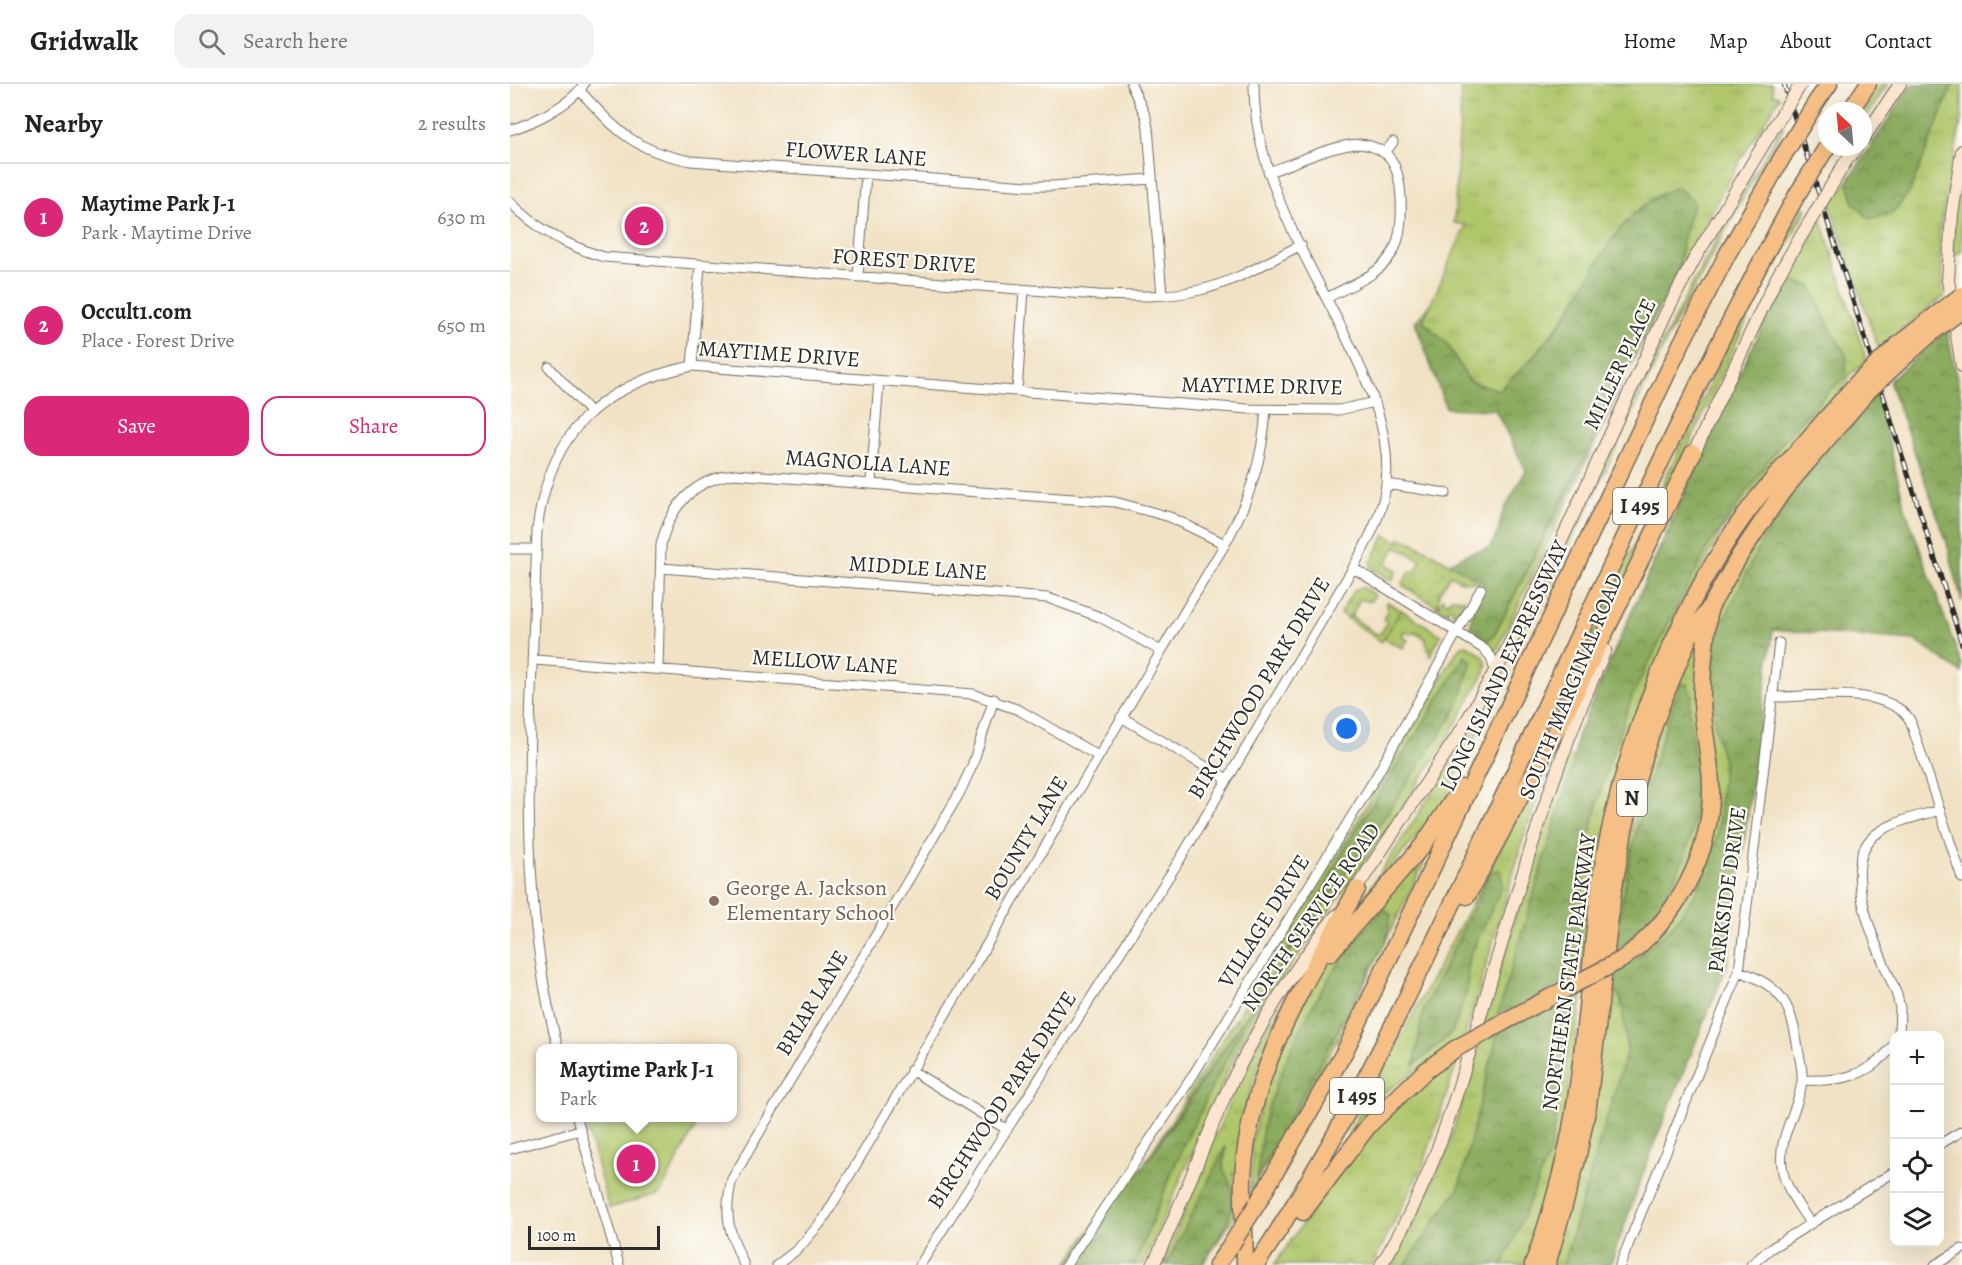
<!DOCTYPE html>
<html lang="en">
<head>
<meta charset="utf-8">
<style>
	:root { --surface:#fff; --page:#f2f2f2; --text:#222; --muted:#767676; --line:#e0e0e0; --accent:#db2777 }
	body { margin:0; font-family:Alegreya,serif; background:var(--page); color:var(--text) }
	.controls { position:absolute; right:18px; bottom:18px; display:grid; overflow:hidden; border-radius:12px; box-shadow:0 6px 24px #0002 }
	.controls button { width:54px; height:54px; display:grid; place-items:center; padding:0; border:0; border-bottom:2px solid var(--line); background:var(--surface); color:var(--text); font:30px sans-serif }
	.compass { position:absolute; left:1308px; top:18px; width:54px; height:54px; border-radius:50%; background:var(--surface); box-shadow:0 6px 24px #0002; rotate:334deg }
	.scale { position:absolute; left:18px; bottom:15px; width:132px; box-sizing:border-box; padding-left:6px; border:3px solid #2b2b2b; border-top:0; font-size:16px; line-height:21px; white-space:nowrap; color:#2b2b2b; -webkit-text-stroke:4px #fdfcf7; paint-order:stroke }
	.you { position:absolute; left:837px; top:645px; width:21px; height:21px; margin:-15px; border:4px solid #fff; border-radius:50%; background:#1a73e8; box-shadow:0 0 0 9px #1a73e833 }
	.badge { display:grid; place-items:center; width:39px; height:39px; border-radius:50%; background:var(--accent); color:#fff; font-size:20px; font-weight:700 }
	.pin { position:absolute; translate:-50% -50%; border:3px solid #fff; box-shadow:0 2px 6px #0006 }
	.popup { position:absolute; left:26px; top:960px; width:201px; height:78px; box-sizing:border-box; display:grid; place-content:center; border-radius:12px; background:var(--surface); filter:drop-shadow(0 2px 4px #0005); font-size:20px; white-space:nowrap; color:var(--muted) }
	.popup b { font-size:22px; color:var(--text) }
	.popup::after { content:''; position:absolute; left:50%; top:100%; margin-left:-12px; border:12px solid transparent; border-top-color:var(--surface) }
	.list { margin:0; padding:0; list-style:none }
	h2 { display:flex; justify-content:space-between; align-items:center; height:78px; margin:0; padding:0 24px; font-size:26px }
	h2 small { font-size:20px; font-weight:400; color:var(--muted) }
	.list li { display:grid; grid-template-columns:39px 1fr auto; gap:18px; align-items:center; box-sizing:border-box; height:108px; padding:0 24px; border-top:2px solid var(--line) }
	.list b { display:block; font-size:22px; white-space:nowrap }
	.list p { margin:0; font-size:20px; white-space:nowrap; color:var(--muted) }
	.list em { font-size:20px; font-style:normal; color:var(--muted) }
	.actions { display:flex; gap:12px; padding:18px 24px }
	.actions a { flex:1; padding:14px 0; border:2px solid var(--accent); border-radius:18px; text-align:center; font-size:21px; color:var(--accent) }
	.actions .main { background:var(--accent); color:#fff }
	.icon { flex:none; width:33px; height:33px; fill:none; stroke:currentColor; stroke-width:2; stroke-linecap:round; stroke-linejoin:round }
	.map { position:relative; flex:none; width:1452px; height:1181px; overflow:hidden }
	header { display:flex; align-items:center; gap:36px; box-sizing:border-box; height:84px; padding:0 30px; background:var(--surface); border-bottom:2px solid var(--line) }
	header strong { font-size:28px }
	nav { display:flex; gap:33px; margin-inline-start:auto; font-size:21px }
	.search { width:420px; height:54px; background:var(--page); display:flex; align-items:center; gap:15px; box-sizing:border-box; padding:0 21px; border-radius:18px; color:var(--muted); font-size:22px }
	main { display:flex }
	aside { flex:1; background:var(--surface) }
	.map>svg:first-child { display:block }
	.grass { fill:url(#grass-tufts); stroke:#6d784b; stroke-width:1.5 }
	.forest { fill:url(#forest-crowns); stroke:#5b6b45; stroke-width:1.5 }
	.park { fill:#afc66b; stroke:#6d784b; stroke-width:1.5 }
	.garden { fill:url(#garden-dots); stroke:#6d784b; stroke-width:1.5 }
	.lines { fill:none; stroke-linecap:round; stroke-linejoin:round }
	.street-casing { stroke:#706b61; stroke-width:11 }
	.secondary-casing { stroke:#706b61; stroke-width:14 }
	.highway-casing { stroke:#706b61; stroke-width:19 }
	.street { stroke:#fff; stroke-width:9 }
	.secondary { stroke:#fbe5cf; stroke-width:12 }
	.highway { stroke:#f5bf86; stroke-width:16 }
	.rail-casing { stroke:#2b2b2b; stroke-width:5 }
	.rail { stroke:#fdfcf7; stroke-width:3; stroke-dasharray:9; stroke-linecap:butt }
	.secondary-bridge-casing { stroke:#706b61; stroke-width:14; stroke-linecap:butt }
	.highway-bridge-casing { stroke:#706b61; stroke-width:19; stroke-linecap:butt }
	.secondary-bridge { stroke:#fbe5cf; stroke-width:12 }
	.highway-bridge { stroke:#f5bf86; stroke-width:16 }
	.education-dot { fill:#8d6e63; stroke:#fdfcf7; stroke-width:2 }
	.labels { text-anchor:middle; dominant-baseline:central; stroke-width:4.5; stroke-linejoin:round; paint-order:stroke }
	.shield { fill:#fdfcf7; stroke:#6a6a68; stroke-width:1.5 }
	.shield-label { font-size:21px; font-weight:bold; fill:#2b2b2b }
	.street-label { font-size:22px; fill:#2b2b2b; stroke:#fdfcf7 }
	.education-label { font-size:22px; fill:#785e54; stroke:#fdfcf7; text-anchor:start }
</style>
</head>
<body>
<header>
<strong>Gridwalk</strong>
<div class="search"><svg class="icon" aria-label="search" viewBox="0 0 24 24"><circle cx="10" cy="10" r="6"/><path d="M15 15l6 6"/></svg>Search here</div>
<nav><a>Home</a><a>Map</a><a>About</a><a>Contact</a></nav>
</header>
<main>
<aside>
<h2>Nearby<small>2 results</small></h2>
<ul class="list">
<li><span class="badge">1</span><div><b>Maytime Park J-1</b><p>Park · Maytime Drive</p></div><em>630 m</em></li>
<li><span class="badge">2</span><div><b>Occult1.com</b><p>Place · Forest Drive</p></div><em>650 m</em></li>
</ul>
<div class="actions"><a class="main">Save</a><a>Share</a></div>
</aside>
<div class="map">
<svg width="1452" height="1181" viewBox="0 0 1452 1181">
	<defs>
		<pattern id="grass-tufts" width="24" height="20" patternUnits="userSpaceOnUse" patternTransform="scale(1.5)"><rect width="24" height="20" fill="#afc66b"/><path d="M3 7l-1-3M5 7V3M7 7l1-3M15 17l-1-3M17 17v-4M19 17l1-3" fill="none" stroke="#97aa5d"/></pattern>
		<pattern id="forest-crowns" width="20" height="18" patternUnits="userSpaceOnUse" patternTransform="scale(1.5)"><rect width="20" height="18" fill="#8bab5f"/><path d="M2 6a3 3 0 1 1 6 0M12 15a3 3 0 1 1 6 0" fill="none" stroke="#728b4f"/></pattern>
		<pattern id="garden-dots" width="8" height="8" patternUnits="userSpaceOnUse" patternTransform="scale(1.5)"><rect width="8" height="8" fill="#afc66b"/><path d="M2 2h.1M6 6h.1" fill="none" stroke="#97aa5d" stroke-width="1.8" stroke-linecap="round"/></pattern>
	</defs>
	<rect width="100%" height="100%" fill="#fdfcf7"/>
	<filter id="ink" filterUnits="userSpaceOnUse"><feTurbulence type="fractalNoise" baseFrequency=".0167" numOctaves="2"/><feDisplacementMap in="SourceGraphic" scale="12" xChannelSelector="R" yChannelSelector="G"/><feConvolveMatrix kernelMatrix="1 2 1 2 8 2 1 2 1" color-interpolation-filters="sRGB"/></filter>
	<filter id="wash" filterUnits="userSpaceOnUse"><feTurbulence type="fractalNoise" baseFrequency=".008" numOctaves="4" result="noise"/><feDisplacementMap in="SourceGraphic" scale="24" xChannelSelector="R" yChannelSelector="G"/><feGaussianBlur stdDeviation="1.35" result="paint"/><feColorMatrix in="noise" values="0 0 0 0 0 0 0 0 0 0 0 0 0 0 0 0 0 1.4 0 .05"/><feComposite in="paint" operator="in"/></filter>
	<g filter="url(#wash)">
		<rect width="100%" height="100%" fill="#f1e2c5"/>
		<path class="grass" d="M952 0H1262L1263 10 1270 13 1234 70 1169 185 1173 153 1183 119 1066 216 1047 243 1009 289 988 306 959 297 937 260 913 237 956 141 944 139Z
			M1371 0H1378L1353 38V27Z
			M1443 0H1452V32L1429 149 1434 213 1395 242 1369 267 1320 120 1338 97 1344 119 1382 129 1400 107Z
			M1273 41 1274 44 1237 107 1159 251 1029 528 1039 497C1111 342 1182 187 1273 41Z
			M1294 123 1297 126 1246 216 1148 429 1050 626 1042 636 1208 282 1242 213Z
			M1311 134 1357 278 1339 291 1337 300 1255 390 1211 448 1166 535 1074 884 1070 889 972 944 1035 734 1058 672 1064 673 1067 652C1145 478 1216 300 1311 134Z
			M1108 311 985 570 981 560 976 556 983 553Z
			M1323 351 1205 643 1213 678 1208 750 1188 806 1163 842 1126 875 1200 758 1196 609 1200 559 1212 519 1244 461 1281 406Z
			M852 503 865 511 860 518 850 515 839 536 830 529 844 506Z
			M933 514 937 519 941 514 955 515 948 527 942 530 943 523 938 524V529L928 523Z
			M891 526 931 551 920 572 915 554 904 547 901 550 894 547 892 552 898 556 893 564 873 554Z
			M1190 550C1193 615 1206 715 1183 774 1176 794 1161 812 1150 830L1147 827 1131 850 1099 871 1113 778 1143 656Z
			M957 561C968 569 981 573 975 588L938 654 890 727 754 919 729 962 633 1181H624L672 1064 724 959 764 891 631 1085 791 832 946 569 952 562Z
			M971 633 975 634 933 720 846 826Z
			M1057 638 1016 746 955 953 871 1011 874 1014 838 1050C914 914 984 775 1057 638Z
			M913 770 915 775 913 781 826 958 739 1111C739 1096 745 1077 740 1063L765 967 813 883Z
			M1099 892 1112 918 1117 967 1053 1181H1041Z
			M784 899 787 902 754 967 739 1011 727 1090H723L728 1127 692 1181H652L725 1005 746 962Z
			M1073 903C1060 993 1050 1097 1015 1181H878L898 1149 937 1067 970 957Z
			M950 969 913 1082 862 1181H764L832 1083 870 1035Z"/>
		<path class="forest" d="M1402 0H1443L1400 107 1382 130 1359 135 1344 119 1338 97Z
			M1167 103 1184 118 1173 153 1169 185 983 553 976 556 960 544 965 516 974 499 939 479 960 469 979 464 988 448 992 430 1016 386 985 326 936 324 905 238 922 218 913 237 937 260 959 297 988 306C1010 288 1031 266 1048 243 1085 192 1103 126 1167 103Z
			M1276 196 1301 202 1317 239 1337 273 1335 294 1322 304 1269 362 1199 461 1123 610 1094 695 1073 779 1070 889 986 936 1064 676 1068 650 1214 321Z
			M1437 246 1452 319V518L1437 459 1379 297Z
			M1367 308 1394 421 1452 582V589L1404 556 1263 546 1217 882 1144 1060 1100 1181H1053L1117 967 1112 918 1099 892 1126 875 1163 842 1188 806 1208 750 1213 678 1205 643 1201 605 1207 550 1251 459 1285 405Z
			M955 572 962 577 947 625 839 786 773 877 724 959 672 1064 624 1181H556L595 1124 631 1085 677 1020 773 877 840 756Z
			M1171 600H1177L1182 612 1179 622C1182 652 1186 683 1186 713 1186 767 1152 831 1109 863L1105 860C1118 772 1138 683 1171 600Z
			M990 786 993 801 958 876 957 907 942 949 904 981 913 927 981 787Z
			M875 825 881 831 876 857 747 1095C750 1073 750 1047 757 1027 781 955 820 877 875 825Z
			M1068 905 1040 1068 993 1181H895L949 1103 988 947Z
			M716 1062 713 1085C737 1122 711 1148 692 1181H656Z"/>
		<path class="park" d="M1452 67V167L1439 175Z
			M74 1034H190L150 1109 99 1124Z"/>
		<path class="garden" d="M875 451 888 458 890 454 904 459 974 499 951 497 940 491 929 509 928 523 892 501 900 487 904 489 911 476 886 462 876 480 887 486 882 497 861 484V478Z
			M877 518 891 526 872 558 839 536 840 531 866 550 871 549 877 538 873 535 877 527Z"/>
	</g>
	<g filter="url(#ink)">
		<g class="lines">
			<defs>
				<path id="street" d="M621 0 636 33 638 44 652 211
					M70 7C108 48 125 67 181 77L518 102H543L642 95
					M0 46C23 39 62 20 74 0
					M875 69 883 58
					M758 88C784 80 824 60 850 60 862 61 876 67 882 77 894 97 895 151 881 171 868 192 838 202 817 214
					M0 118C28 146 57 162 94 173L588 211C622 212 656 214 690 206 725 198 759 177 791 161
					M348 193 356 90
					M182 282 190 182
					M39 283 80 328
					M507 307 514 206
					M361 398 369 297
					M876 400 936 409
					M0 465H27
					M151 484 538 514 590 533 651 567
					M843 484 974 565 981 573 985 587
					M25 576 463 610 509 626 588 672
					M148 585 151 461C160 422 184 395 225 390L605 418 660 433 715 460
					M1263 613C1301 613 1378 601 1400 636L1452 794
					M611 633 717 695
					M1229 887C1272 902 1282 921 1288 965 1290 975 1293 987 1292 997 1289 1026 1268 1051 1272 1082 1274 1103 1289 1122 1300 1139
					M1389 952 1390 924 1387 911C1372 873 1322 777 1369 748 1387 736 1410 732 1430 726
					M48 964C3 799 23 615 27 446 39 349 89 301 182 282L738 325 829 326 865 318
					M401 986 496 1045
					M1293 996C1331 998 1361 992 1384 960
					M67 1034 109 1181
					M1430 1060 1452 1047
					M0 1065 70 1046
					M234 1181C219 1148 213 1131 222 1095L449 710 462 682 484 615
					M267 1181 288 1165 313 1136 715 460C739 417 753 375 756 325
					M410 1181 672 772 843 484C857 458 873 430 876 400 881 351 861 304 840 261 801 180 743 92 744 0
					M556 1181 680 996 867 691 971 505
					M1110 1181 1229 887 1269 559
					M1241 1181 1260 1165 1384 1088
					M1425 1181 1452 1165"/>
				<path id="secondary" d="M1353 55 1390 0
					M1452 67 1442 130 1438 196 1452 282
					M1336 77 1347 63
					M1181 375 1267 193 1299 139
					M842 811 952 645 992 575 1048 464 1156 229 1185 174 1267 38
					M643 1181C670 1126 690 1068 715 1012 745 948 781 887 826 832
					M871 1181C925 1096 951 997 979 902 1013 788 1046 675 1095 566"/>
				<path id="highway" d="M1307 17 1319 0
					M1340 27 1358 0
					M1389 260 1418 237
					M1399 269 1425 246
					M957 812 1054 632 1183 369
					M820 869 913 761 951 704
					M1111 876C1167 836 1203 769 1201 700 1200 672 1193 645 1192 618 1191 587 1196 557 1199 527
					M992 939 1065 900
					M747 1120 835 967 1172 258 1218 169 1273 72
					M793 1128 859 1041 914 988
					M707 1181 721 1161
					M735 1181C735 1152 732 1123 733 1094 739 984 796 899 847 805
					M746 1181C831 1053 897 915 963 777 1069 554 1169 326 1288 109
					M1023 1181C1043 1125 1059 1067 1067 1008 1078 935 1081 861 1092 788 1111 667 1171 512 1246 416 1278 376 1314 338 1347 299
					M1037 1181 1066 1080 1078 1022 1103 807 1114 746 1134 670 1150 624 1179 553 1199 525 1230 471 1272 408 1358 307"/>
			</defs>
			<use href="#street" class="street-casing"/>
			<use href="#secondary" class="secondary-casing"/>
			<use href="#highway" class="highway-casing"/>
			<use href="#street" class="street"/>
			<use href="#secondary" class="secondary"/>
			<use href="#highway" class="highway"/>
			<defs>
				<path id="rail" d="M1274 0 1452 560"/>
			</defs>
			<use href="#rail" class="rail-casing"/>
			<use href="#rail" class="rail"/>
			<defs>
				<path id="secondary-bridge" d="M1267 38 1291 0
					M1299 139 1336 77"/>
				<path id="highway-bridge" d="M1273 72 1307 17
					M1288 109 1317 63
					M1418 237 1452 211
					M1425 246 1452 226
					M1347 299 1389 260
					M1358 307 1399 269
					M1065 900 1111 876
					M914 988 945 965 992 939
					M721 1161 747 1120"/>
			</defs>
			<use href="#secondary-bridge" class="secondary-bridge-casing"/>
			<use href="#highway-bridge" class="highway-bridge-casing"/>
			<use href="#secondary-bridge" class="secondary-bridge"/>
			<use href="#highway-bridge" class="highway-bridge"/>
		</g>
	</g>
	<circle class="education-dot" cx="204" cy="817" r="6"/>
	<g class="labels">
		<g class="shield">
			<rect x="1103" y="404" width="54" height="36" rx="4.5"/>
			<rect x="1107" y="696" width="30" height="36" rx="4.5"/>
			<rect x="820" y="994" width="54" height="36" rx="4.5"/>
		</g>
		<g class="shield-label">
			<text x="1130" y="422">I 495</text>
			<text x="1122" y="714">N</text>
			<text x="847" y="1012">I 495</text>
		</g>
		<g class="street-label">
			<text transform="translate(346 70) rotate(4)">FLOWER LANE</text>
			<text transform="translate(394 177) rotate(4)">FOREST DRIVE</text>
			<text transform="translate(269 270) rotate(4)">MAYTIME DRIVE</text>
			<text transform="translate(1110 280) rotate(-65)">MILLER PLACE</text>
			<text transform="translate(752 302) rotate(1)">MAYTIME DRIVE</text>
			<text transform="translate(358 379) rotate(4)">MAGNOLIA LANE</text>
			<text transform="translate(408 484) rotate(4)">MIDDLE LANE</text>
			<text transform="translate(315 578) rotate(4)">MELLOW LANE</text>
			<text transform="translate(994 582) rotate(-65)">LONG ISLAND EXPRESSWAY</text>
			<text transform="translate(1061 602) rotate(-68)">SOUTH MARGINAL ROAD</text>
			<text transform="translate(749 604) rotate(-59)">BIRCHWOOD PARK DRIVE</text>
			<text transform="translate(516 754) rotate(-59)">BOUNTY LANE</text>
			<text transform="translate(1217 806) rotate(-82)">PARKSIDE DRIVE</text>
			<text transform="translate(801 833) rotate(-55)">NORTH SERVICE ROAD</text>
			<text transform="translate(754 837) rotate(-58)">VILLAGE DRIVE</text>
			<text transform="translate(1059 888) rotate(-82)">NORTHERN STATE PARKWAY</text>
			<text transform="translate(302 919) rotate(-59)">BRIAR LANE</text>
			<text transform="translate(492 1016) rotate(-57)">BIRCHWOOD PARK DRIVE</text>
		</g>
		<g class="education-label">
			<text x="216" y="804">George A. Jackson<tspan x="216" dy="25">Elementary School</tspan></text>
		</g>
	</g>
</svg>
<div class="controls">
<button>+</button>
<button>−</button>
<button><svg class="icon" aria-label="locate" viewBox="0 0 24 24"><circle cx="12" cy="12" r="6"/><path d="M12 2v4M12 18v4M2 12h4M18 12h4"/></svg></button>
<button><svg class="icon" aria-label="layers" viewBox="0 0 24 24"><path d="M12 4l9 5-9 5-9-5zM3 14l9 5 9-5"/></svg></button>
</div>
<svg class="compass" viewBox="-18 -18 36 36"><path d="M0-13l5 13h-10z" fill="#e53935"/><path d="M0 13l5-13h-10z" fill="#767676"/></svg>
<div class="scale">100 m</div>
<div class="you"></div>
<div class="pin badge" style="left:126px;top:1080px">1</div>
<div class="popup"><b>Maytime Park J-1</b>Park</div>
<div class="pin badge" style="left:134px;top:142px">2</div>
</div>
</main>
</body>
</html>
